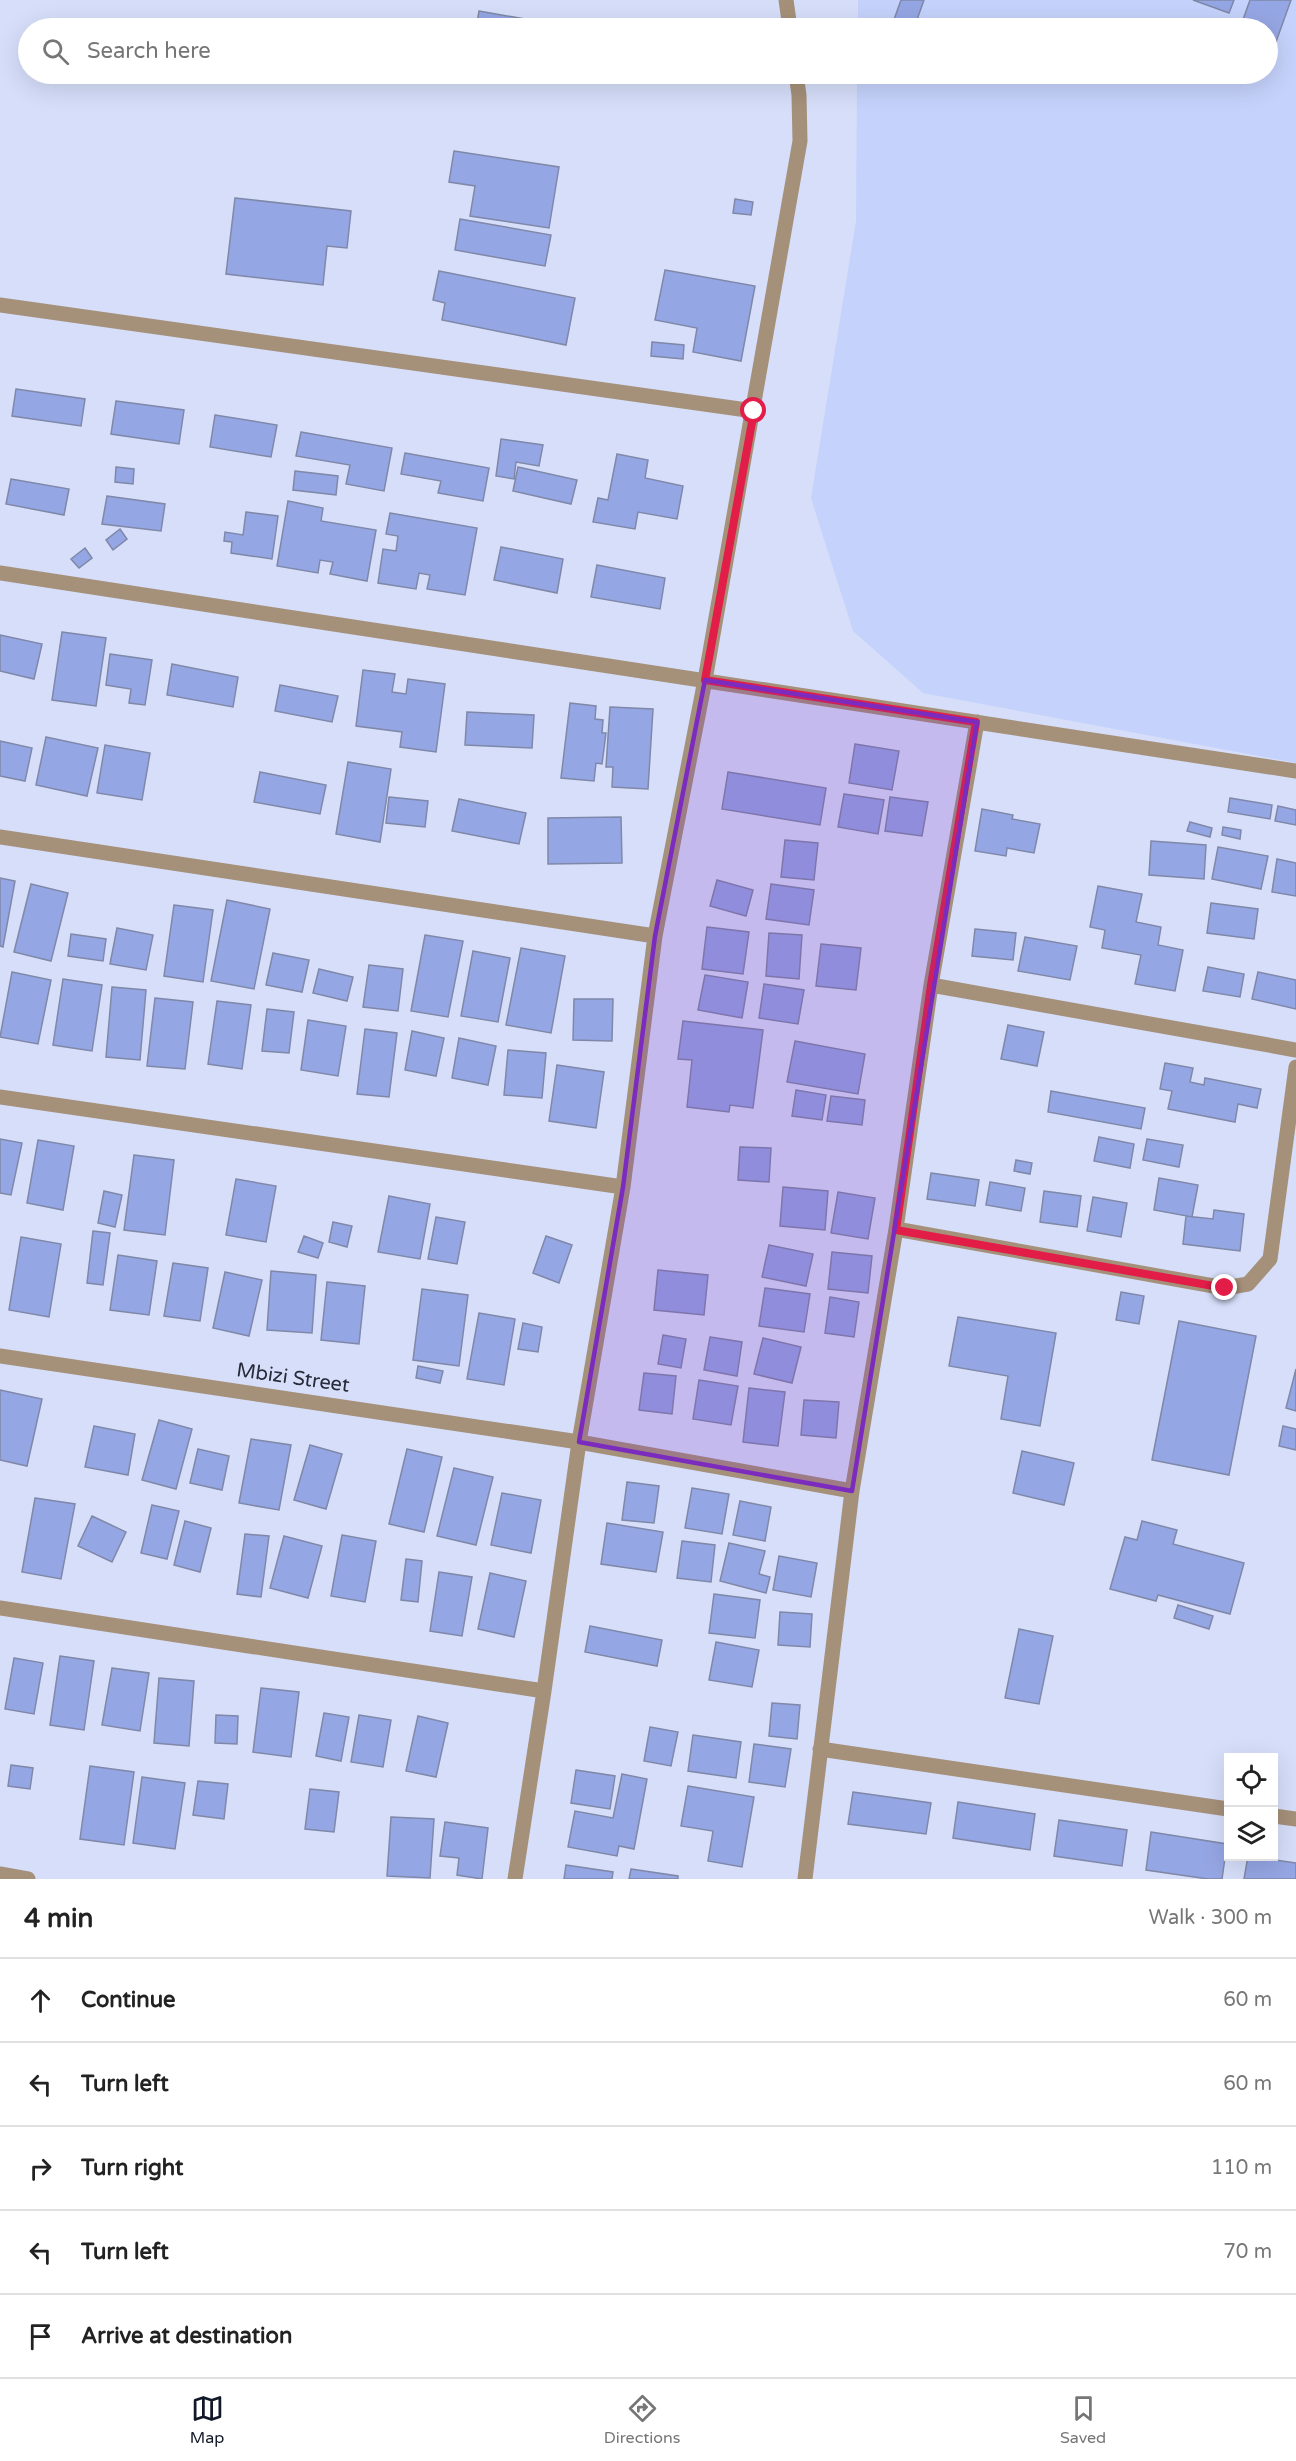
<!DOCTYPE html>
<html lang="en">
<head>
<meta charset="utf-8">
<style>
	:root { --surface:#fff; --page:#f2f2f2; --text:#222; --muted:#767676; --line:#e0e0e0; --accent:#111827 }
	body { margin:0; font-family:"Varela Round",sans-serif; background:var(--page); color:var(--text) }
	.controls { position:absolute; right:18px; bottom:18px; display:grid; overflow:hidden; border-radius:0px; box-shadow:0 6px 24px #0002 }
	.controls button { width:54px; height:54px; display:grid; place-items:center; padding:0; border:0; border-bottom:2px solid var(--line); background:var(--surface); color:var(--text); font:30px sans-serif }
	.stop { position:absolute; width:18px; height:18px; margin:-14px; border:4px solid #e11d48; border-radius:50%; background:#fff }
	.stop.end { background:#e11d48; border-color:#fff; box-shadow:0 2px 6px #0008 }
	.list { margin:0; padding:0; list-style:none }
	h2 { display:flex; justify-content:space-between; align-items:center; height:78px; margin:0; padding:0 24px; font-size:26px }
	h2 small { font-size:20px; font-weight:400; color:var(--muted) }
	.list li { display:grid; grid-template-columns:39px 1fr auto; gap:18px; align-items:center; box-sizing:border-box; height:84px; padding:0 24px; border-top:2px solid var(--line) }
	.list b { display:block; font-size:22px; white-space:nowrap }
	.list em { font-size:20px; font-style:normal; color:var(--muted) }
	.icon { flex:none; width:33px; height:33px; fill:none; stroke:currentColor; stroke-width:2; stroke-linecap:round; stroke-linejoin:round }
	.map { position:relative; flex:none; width:1296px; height:1879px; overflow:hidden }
	.search { position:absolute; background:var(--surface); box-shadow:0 6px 24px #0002; left:18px; right:18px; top:18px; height:66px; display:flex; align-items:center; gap:15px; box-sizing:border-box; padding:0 21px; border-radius:33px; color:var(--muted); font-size:22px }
	.sheet { height:498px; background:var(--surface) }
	nav { display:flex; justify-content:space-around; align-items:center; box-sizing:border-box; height:84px; border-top:2px solid var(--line); background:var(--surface); font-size:16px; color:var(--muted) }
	nav a { display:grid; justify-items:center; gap:3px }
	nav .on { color:var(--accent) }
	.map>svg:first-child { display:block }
	.built { fill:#c5d2fb }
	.building { fill:#95a6e4; stroke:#7f88a8; stroke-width:1.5 }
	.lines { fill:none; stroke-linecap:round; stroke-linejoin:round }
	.minor { stroke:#a59079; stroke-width:15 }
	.route { stroke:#e11d48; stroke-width:8 }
	.marked { fill:#7b2cbf; fill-opacity:0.2; stroke:#7b2cbf; stroke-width:4.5; stroke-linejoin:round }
	.labels { text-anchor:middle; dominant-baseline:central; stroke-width:4.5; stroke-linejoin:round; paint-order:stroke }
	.street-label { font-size:20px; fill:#272b38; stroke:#d6defa }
</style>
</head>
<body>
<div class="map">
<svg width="1296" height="1879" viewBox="0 0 1296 1879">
	<rect width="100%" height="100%" fill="#d6defa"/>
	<path class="built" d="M858 0H1296V763L923 693 853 631 811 498 856 221 857 74H1268V28H858Z"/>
	<path class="building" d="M901 0H924L914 28H891Z
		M1193 0H1234L1229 13Z
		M1250 0H1291L1272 53 1268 51V28H1240Z
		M479 11 576 28H476Z
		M454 151 559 167 549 228 470 216 475 186 449 182Z
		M235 198 351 211 347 248 327 246 323 285 226 274Z
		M735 199 753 202 751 215 733 213Z
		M460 219 551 235 545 266 455 250Z
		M665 270 755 286 741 361 693 352 697 328 655 320Z
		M439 271 575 298 566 345 442 320 445 303 433 300Z
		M652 342 684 345 683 359 651 356Z
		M16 389 85 399 81 426 12 416Z
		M116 401 184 410 179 444 111 434Z
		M215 415 277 425 271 457 210 447Z
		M301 432 392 448 384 491 346 484 350 465 296 456Z
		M501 439 543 445 539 466 516 462 514 479 496 476Z
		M405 453 489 468 483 501 438 493 441 481 401 474Z
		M617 454 648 460 645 478 683 486 677 519 638 512 635 529 593 522 598 498 608 500Z
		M116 467 134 469 133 484 115 482Z
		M518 467 577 480 571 504 513 491Z
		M295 471 338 476 336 495 293 490Z
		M11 479 69 489 64 515 6 504Z
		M107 496 165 504 161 531 102 524Z
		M288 501 323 508 321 521 376 530 367 581 330 574 333 562 320 560 318 573 277 566Z
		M246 512 278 516 272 559 231 553 232 542 224 541 225 532 243 535Z
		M390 513 477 528 465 595 427 589 430 575 419 573 416 589 378 583 383 549 396 551 398 536 386 534Z
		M120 529 127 539 113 550 106 540Z
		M501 547 563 559 557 593 494 580Z
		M85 548 92 558 79 568 71 559Z
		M597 565 665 578 660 609 591 597Z
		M62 632 106 638 96 706 52 700Z
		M0 635 42 644 34 679 0 671Z
		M110 654 152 660 145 705 129 703 131 689 106 685Z
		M172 664 238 677 233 707 167 695Z
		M363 670 395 674 392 692 406 694 408 679 445 684 436 752 400 747 402 732 356 726Z
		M280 685 338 696 332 722 275 711Z
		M570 703 596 706 595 719 603 720 602 733H606L602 764 596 763 594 781 561 778Z
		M610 707 653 709 648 789 612 787 613 767H606Z
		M467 712 534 715 532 748 465 745Z
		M46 737 98 748 87 796 36 785Z
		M0 741 32 748 25 781 0 776Z
		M855 744 899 751 892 790 849 783Z
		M105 745 150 753 142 800 97 793Z
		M348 762 391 769 380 842 336 834Z
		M260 772 326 785 320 814 254 802Z
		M728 772 826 788 820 825 722 809Z
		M844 794 884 800 878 834 838 827Z
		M389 797 428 801 425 827 386 823Z
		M890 797 928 802 922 836 885 831Z
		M1230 798 1272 805 1270 819 1228 812Z
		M459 799 526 813 519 844 452 831Z
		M1278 806 1296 810V825L1275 821Z
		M982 809 1013 815 1012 819 1040 824 1034 853 1007 848 1006 856 975 851Z
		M621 817 622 863 548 864V818Z
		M1190 822 1212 828 1210 837 1187 831Z
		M1223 827 1241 830 1240 839 1222 835Z
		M785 840 818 843 814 880 781 877Z
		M1151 841 1206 845 1204 879 1149 875Z
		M1218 847 1268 856 1261 889 1212 879Z
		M1277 859 1296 863V896L1272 892Z
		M0 878 15 881 3 947 0 946Z
		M717 880 753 890 746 916 710 906Z
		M31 884 68 893 51 961 14 952Z
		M771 884 814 890 809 925 766 919Z
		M1098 886 1142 894 1136 922 1161 927 1158 945 1183 950 1175 991 1135 984 1141 955 1102 948 1105 930 1090 927Z
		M227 900 270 909 254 989 211 981Z
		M1211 903 1258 909 1254 939 1207 933Z
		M174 905 213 910 203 982 164 976Z
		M707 927 749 932 743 974 702 969Z
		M117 928 153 935 146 970 110 964Z
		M975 929 1016 933 1013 960 972 956Z
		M769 933 802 935 799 979 766 976Z
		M71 934 106 939 103 961 68 956Z
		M425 935 463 941 448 1017 411 1011Z
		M1025 937 1077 946 1070 980 1018 971Z
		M821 944 861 948 856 990 816 986Z
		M521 948 565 956 551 1033 506 1025Z
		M473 951 510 958 498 1022 461 1016Z
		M273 953 309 960 302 992 266 985Z
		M369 965 403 969 398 1011 363 1007Z
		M1208 967 1244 974 1240 997 1203 991Z
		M319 969 353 977 347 1001 313 993Z
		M12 972 51 980 38 1044 0 1037Z
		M1258 972 1296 980V1009L1252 999Z
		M705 975 748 982 742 1018 698 1010Z
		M63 979 102 985 92 1051 53 1045Z
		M764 984 804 990 798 1024 759 1018Z
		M112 987 146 990 140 1060 106 1057Z
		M155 998 193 1002 185 1069 147 1066Z
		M574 999H613L612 1041 573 1040Z
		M217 1001 251 1005 242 1069 208 1064Z
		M267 1009 294 1012 289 1053 262 1051Z
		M308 1020 346 1026 338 1076 301 1070Z
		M683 1021 763 1030 753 1108 730 1105 729 1112 687 1107 692 1060 678 1059Z
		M1008 1025 1044 1032 1037 1066 1001 1059Z
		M365 1029 397 1033 389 1097 357 1094Z
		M412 1031 444 1038 436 1076 405 1070Z
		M459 1038 496 1046 488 1085 452 1078Z
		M795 1041 865 1054 858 1094 787 1082Z
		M508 1050 546 1053 542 1098 504 1095Z
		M1165 1063 1193 1068 1190 1082 1204 1085 1205 1078 1261 1089 1257 1108 1238 1104 1235 1122 1168 1109 1172 1091 1160 1089Z
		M557 1065 604 1072 596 1128 549 1121Z
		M796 1090 826 1095 822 1120 792 1116Z
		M1051 1091 1145 1108 1141 1129 1048 1112Z
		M831 1096 865 1100 862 1125 827 1121Z
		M1099 1137 1134 1144 1130 1168 1094 1161Z
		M0 1139 22 1143 11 1195 0 1193Z
		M1147 1139 1183 1145 1179 1167 1143 1160Z
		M38 1140 74 1146 63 1210 27 1203Z
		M740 1147 771 1148 769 1182 738 1180Z
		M134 1155 174 1160 165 1235 124 1230Z
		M1016 1160 1032 1163 1030 1174 1014 1171Z
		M931 1173 979 1180 975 1206 927 1199Z
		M1159 1178 1198 1185 1192 1217 1154 1210Z
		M236 1179 276 1186 266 1242 226 1235Z
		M990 1182 1025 1188 1021 1211 986 1205Z
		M783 1187 828 1191 825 1230 780 1226Z
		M104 1191 122 1195 115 1227 98 1223Z
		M1044 1191 1081 1196 1077 1227 1040 1222Z
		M838 1192 875 1198 868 1239 831 1233Z
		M389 1196 430 1204 420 1259 378 1252Z
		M1093 1197 1127 1203 1121 1237 1087 1231Z
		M1214 1210 1244 1214 1240 1251 1183 1244 1186 1216 1213 1219Z
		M436 1217 465 1222 457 1264 428 1259Z
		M333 1222 352 1226 347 1247 329 1242Z
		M93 1231 110 1233 103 1285 87 1283Z
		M304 1236 323 1243 318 1258 298 1252Z
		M546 1236 572 1245 559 1283 533 1273Z
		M21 1237 61 1244 49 1317 9 1310Z
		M769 1245 813 1254 806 1286 762 1277Z
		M832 1252 872 1256 868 1293 828 1289Z
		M118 1255 157 1261 149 1315 110 1310Z
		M173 1263 208 1268 200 1321 164 1316Z
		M658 1270 708 1275 704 1315 654 1310Z
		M271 1271 316 1275 312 1333 267 1330Z
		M225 1272 262 1280 249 1336 213 1328Z
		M327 1282 365 1286 359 1344 321 1340Z
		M765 1288 810 1294 804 1332 759 1326Z
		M422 1289 468 1295 459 1366 413 1360Z
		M1121 1292 1144 1296 1139 1324 1116 1320Z
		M830 1297 859 1302 854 1337 825 1333Z
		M479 1313 515 1319 504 1385 467 1379Z
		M958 1317 1056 1333 1040 1426 1001 1419 1008 1376 949 1366Z
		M1179 1321 1256 1336 1229 1475 1152 1460Z
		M523 1323 542 1327 538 1352 518 1349Z
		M663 1335 686 1339 681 1368 658 1364Z
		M710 1337 742 1342 737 1376 704 1370Z
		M763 1338 801 1347 792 1383 754 1374Z
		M418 1366 443 1371 440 1383 416 1378Z
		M1296 1369V1411L1286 1408Z
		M644 1373 676 1376 672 1414 639 1410Z
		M699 1380 738 1386 731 1425 693 1419Z
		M749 1388 785 1392 778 1446 743 1442Z
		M0 1390 42 1399 27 1466 0 1460Z
		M804 1400 839 1402 836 1438 801 1435Z
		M159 1420 192 1429 176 1489 142 1480Z
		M94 1426 135 1434 128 1475 85 1467Z
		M1283 1426 1296 1429V1450L1279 1446Z
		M251 1439 291 1445 279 1510 239 1503Z
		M310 1445 342 1454 326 1509 294 1500Z
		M198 1449 229 1456 222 1490 190 1483Z
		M407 1449 442 1457 424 1532 389 1524Z
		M1022 1451 1074 1463 1064 1505 1013 1493Z
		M454 1468 493 1477 476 1545 437 1536Z
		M627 1482 659 1486 654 1523 622 1520Z
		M692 1488 729 1494 722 1534 685 1528Z
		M502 1493 541 1500 531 1553 491 1545Z
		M35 1498 75 1504 61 1579 22 1572Z
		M740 1501 771 1507 765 1541 733 1535Z
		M152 1505 179 1511 167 1559 141 1553Z
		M92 1516 126 1532 112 1562 78 1546Z
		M185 1521 211 1528 200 1572 174 1565Z
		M1142 1521 1177 1530 1173 1544 1244 1563 1230 1614 1158 1595 1156 1601 1110 1589 1125 1537 1137 1540Z
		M607 1523 663 1532 656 1572 601 1564Z
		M245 1534 269 1536 261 1597 237 1594Z
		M342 1535 376 1541 365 1602 331 1596Z
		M284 1536 322 1546 308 1598 270 1588Z
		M682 1541 715 1545 711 1582 677 1578Z
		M729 1543 765 1551 759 1574 770 1577 766 1593 720 1581Z
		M779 1556 817 1563 811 1597 773 1590Z
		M406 1559 422 1561 418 1602 401 1600Z
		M439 1572 472 1577 462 1636 430 1631Z
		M490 1573 526 1581 514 1637 478 1629Z
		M714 1594 760 1600 755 1638 709 1633Z
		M1178 1605 1213 1616 1209 1629 1174 1618Z
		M780 1612 812 1614 810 1647 778 1645Z
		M590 1626 662 1640 657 1666 585 1652Z
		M1019 1629 1053 1636 1039 1704 1005 1698Z
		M716 1642 759 1650 752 1687 709 1680Z
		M60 1656 94 1661 84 1730 50 1725Z
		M14 1658 43 1663 34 1714 5 1709Z
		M112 1668 149 1673 140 1731 102 1725Z
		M159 1678 194 1681 189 1746 154 1743Z
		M261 1688 299 1692 291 1757 253 1752Z
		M772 1703 800 1705 797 1739 769 1736Z
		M324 1713 349 1717 341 1761 316 1756Z
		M216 1715 238 1716 237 1744 215 1743Z
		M359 1715 391 1720 383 1767 351 1762Z
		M418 1716 448 1723 436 1777 406 1771Z
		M650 1727 678 1732 671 1766 644 1761Z
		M693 1735 741 1742 736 1778 688 1771Z
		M754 1744 791 1749 785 1787 749 1782Z
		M11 1765 33 1768 30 1789 8 1786Z
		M90 1766 134 1772 124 1845 80 1839Z
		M576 1770 615 1776 610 1809 571 1803Z
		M622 1774 647 1779 634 1849 619 1846 617 1856 568 1847 575 1811 613 1818Z
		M142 1777 185 1783 175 1849 133 1843Z
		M198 1781 228 1784 224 1819 193 1815Z
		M688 1786 754 1797 742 1867 708 1861 713 1831 681 1826Z
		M310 1789 339 1792 334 1832 305 1829Z
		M853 1792 931 1803 926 1834 848 1824Z
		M958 1802 1035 1814 1030 1850 953 1838Z
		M391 1817 434 1819 430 1878 387 1876Z
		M1059 1820 1127 1830 1122 1866 1054 1856Z
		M445 1822 488 1828 482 1879 457 1875 459 1858 440 1856Z
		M1151 1832 1227 1844 1222 1879H1208L1146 1870Z
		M1248 1856 1296 1863V1879H1244Z
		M566 1865 613 1872 612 1879H564Z
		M631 1869 678 1876V1879H629Z"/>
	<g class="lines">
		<path class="minor" d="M786 0 790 28
			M0 305 754 411
			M0 573 1296 771
			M0 837 655 936
			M931 985 1296 1050
			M0 1097 623 1187
			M896 1229 1225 1288 1248 1284 1270 1259 1296 1067
			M0 1356 579 1442 852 1491
			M0 1608 544 1691
			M820 1749 1228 1809
			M1274 1816 1296 1819
			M0 1874 28 1879
			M515 1879 544 1691 579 1442 623 1187 655 936 705 680 800 141 799 95 796 74
			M805 1879 852 1491 896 1229 931 985 977 722"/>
	</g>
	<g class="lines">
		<path class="route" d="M754 411 705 680 976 722 931 985 896 1230 1225 1288"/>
	</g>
	<path class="marked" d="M705 680 977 722 852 1491 579 1442 623 1187 655 936Z"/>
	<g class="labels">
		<g class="street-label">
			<text transform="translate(293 1378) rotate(8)">Mbizi Street</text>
		</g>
	</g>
</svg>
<div class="controls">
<button><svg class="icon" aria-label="locate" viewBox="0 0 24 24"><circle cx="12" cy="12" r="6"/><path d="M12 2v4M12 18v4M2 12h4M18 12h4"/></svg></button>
<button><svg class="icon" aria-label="layers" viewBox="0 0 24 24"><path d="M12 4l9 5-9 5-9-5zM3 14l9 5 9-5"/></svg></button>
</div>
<div class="stop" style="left:754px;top:411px"></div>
<div class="stop end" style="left:1225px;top:1288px"></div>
<div class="search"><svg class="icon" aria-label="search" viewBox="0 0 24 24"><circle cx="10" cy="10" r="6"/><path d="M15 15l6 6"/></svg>Search here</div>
</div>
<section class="sheet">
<h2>4 min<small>Walk · 300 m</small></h2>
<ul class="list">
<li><svg class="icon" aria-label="ahead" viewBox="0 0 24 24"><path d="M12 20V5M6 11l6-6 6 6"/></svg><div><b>Continue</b></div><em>60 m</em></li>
<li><svg class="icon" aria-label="left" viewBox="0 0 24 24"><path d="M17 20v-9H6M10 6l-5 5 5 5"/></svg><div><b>Turn left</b></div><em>60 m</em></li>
<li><svg class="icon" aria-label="right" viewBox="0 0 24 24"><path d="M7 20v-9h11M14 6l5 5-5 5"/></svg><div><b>Turn right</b></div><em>110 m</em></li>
<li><svg class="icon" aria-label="left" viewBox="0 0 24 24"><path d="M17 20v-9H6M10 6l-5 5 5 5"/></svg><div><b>Turn left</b></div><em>70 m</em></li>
<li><svg class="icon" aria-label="arrive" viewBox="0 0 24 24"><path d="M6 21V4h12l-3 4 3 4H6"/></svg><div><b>Arrive at destination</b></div></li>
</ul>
</section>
<nav>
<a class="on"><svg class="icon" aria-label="map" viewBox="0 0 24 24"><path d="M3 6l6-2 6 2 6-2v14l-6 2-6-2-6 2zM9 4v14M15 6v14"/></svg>Map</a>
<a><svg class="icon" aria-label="directions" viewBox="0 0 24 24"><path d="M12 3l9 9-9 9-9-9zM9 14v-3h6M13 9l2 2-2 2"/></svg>Directions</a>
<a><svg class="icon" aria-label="saved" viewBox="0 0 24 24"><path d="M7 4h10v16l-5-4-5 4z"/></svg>Saved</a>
</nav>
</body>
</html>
